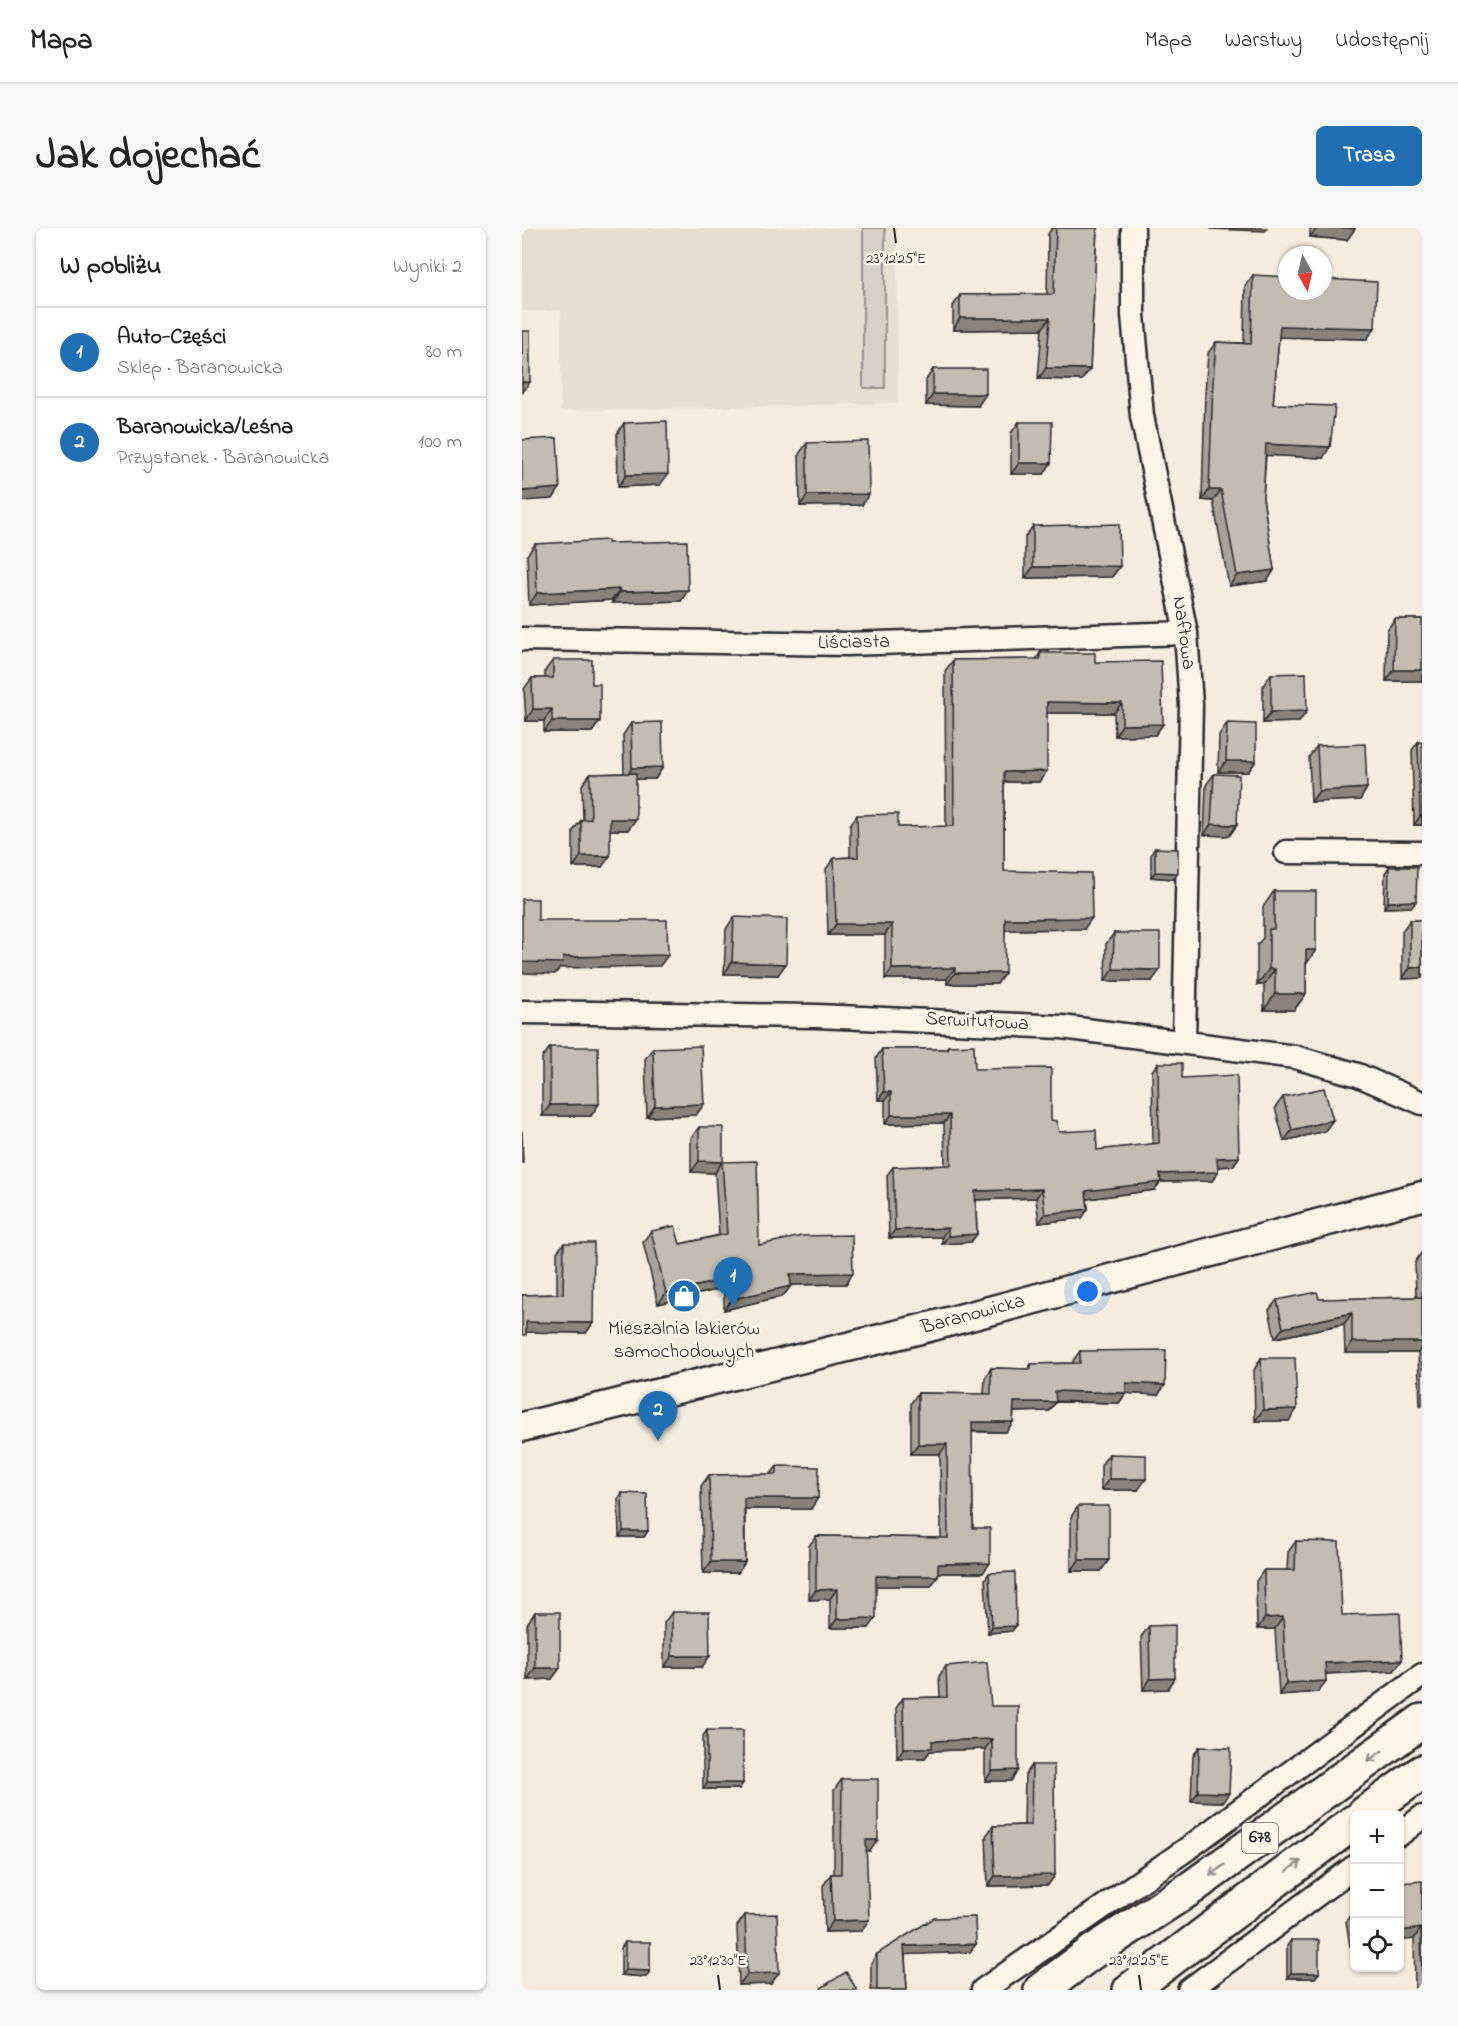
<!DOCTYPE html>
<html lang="pl">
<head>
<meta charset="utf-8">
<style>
	:root { --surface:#fff; --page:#f6f6f6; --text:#222; --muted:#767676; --line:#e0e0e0; --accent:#1f6fb2 }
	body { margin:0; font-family:"Indie Flower",sans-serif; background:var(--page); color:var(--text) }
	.controls { position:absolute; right:18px; bottom:18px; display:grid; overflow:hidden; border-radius:9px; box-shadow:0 2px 4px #0004 }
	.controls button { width:54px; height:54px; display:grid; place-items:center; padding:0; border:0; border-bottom:2px solid var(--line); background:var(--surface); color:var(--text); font:30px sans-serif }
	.compass { position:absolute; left:756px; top:18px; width:54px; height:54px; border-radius:50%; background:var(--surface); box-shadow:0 2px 4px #0004; rotate:172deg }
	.you { position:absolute; left:566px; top:1064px; width:21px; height:21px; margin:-15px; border:4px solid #fff; border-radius:50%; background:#1a73e8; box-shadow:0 0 0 9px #1a73e833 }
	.badge { display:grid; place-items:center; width:39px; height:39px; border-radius:50%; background:var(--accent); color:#fff; font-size:20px; font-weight:700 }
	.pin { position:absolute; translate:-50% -50px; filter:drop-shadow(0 2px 3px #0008) }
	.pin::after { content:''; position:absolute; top:32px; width:21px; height:18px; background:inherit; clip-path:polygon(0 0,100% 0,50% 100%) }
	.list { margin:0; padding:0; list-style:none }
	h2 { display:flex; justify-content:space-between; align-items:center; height:78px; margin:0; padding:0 24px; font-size:26px }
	h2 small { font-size:20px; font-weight:400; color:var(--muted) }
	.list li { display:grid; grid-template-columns:39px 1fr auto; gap:18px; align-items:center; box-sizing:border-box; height:90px; padding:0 24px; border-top:2px solid var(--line) }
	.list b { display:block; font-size:22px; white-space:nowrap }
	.list p { margin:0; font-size:20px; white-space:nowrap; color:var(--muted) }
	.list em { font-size:20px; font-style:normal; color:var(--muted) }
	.icon { flex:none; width:33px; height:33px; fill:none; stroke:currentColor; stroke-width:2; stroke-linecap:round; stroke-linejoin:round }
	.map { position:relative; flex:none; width:900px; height:1762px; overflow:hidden; border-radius:9px }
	header { display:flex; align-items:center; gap:36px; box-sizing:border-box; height:84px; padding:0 30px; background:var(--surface); border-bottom:2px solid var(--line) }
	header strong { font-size:28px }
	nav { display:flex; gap:33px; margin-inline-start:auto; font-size:21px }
	.intro { display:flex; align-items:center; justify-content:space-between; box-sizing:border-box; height:144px; padding:0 36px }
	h1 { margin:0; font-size:42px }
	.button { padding:15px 27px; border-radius:9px; background:var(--accent); color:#fff; font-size:21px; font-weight:700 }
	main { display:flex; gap:36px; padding:0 36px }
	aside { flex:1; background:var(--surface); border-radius:9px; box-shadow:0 2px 4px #0004 }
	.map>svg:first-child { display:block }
	.built { fill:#e5dfd0 }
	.green { fill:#d6d1c4; stroke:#807e78; stroke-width:1.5 }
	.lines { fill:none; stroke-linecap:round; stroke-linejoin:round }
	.minor-casing { stroke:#2b2b2b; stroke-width:27 }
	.tertiary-casing { stroke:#2b2b2b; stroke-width:33 }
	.trunk-casing { stroke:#2b2b2b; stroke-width:38 }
	.minor { stroke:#fcf5e5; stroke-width:22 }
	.tertiary { stroke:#fcf5e5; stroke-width:28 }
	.trunk { stroke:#fcf5e5; stroke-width:33 }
	.wall { fill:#a7a398; stroke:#2b2b2b; stroke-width:1.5 }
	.shaded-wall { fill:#88847c; stroke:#2b2b2b; stroke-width:1.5 }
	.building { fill:#c2bdb1; stroke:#2b2b2b; stroke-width:1.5 }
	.oneway { stroke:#949088 }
	.ticks { fill:none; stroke:#2b2b2b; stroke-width:2 }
	.labels { text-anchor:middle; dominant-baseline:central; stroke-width:5; stroke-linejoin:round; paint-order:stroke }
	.shield { fill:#fcf5e5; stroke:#6a6863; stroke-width:1.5 }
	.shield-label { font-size:18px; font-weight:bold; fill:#2b2b2b }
	.street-label { font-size:20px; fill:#2b2b2b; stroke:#fcf5e5 }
	.poi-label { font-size:20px; fill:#2b2b2b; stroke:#fcf5e5 }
	.ticks-label { font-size:15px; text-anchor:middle; fill:#2b2b2b; stroke:#fcf5e5; stroke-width:5; stroke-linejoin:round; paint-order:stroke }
</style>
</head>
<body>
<header>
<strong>Mapa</strong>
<nav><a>Mapa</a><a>Warstwy</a><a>Udostępnij</a></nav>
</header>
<div class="intro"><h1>Jak dojechać</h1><a class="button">Trasa</a></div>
<main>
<aside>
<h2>W pobliżu<small>Wyniki: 2</small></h2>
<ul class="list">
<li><span class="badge">1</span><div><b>Auto-Części</b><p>Sklep · Baranowicka</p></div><em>80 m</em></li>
<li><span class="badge">2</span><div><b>Baranowicka/Leśna</b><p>Przystanek · Baranowicka</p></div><em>100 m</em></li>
</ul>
</aside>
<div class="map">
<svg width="900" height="1762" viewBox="0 0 900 1762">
	<rect width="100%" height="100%" fill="#f4edde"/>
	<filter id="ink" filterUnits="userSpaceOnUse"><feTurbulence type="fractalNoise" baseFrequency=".0167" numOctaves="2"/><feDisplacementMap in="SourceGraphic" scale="12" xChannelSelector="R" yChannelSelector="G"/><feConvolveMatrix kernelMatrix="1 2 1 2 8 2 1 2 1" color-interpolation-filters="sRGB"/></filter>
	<g filter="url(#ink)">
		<path class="built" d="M0 0H375L376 175 39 183V83H0Z"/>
		<path class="green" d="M341 0H363V160H341Z"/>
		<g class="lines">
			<defs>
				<path id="minor" d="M611 0V87L620 188 664 405 669 477 662 814
					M0 411 324 416 664 405
					M764 624 900 625
					M0 784 295 788 540 799 773 829 836 847 900 875
					M878 1606 900 1589
					M461 1762 665 1621 900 1447
					M667 1762 832 1639"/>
				<path id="tertiary" d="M0 1199 407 1099 900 968"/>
				<path id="trunk" d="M842 1586 900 1544
					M519 1762 573 1722 669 1660 900 1493
					M608 1762 832 1594"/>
			</defs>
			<use href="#minor" class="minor-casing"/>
			<use href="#tertiary" class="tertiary-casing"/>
			<use href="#trunk" class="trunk-casing"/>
			<use href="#minor" class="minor"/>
			<use href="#tertiary" class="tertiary"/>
			<use href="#trunk" class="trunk"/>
		</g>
		<path class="wall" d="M530 0H575L568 141 560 152 516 151 520 101 431 102V78L438 67 525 66 526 6Z
			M788 0H833L825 12 788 9Z
			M731 47 845 111 757 109 751 176 801 230 744 227 741 270 752 342 745 353 707 358 691 273 680 272 683 165 686 125 694 114 722 115 723 58Z
			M411 141 456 178 404 177V152Z
			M497 194 522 246H489V205Z
			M102 195 138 257 96 259 95 206Z
			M285 215 340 277 278 278 277 226Z
			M511 298 598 338 590 349 503 350V309Z
			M86 315 166 362 159 373 90 375V372L7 377 5 327 13 316Z
			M873 391H900V453H864L865 402Z
			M518 425 573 434 641 496 633 507 593 508 592 485H525L517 554H482V643L562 701 483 702 475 756H425V751H363V707H306L304 641 312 630 328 629V597L335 587 376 599H424L423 443 431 432 514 431Z
			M31 432 70 456 78 493 70 504H22V493H4L2 461 10 450H23V443Z
			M749 446 785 483 777 494 741 495V458Z
			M109 495 141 539 133 551H114L106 602H88L80 639H51V603L59 592H61L60 557 68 546 102 545 101 507Z
			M705 495 734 533 726 544H696L697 507Z
			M896 514 900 597H892L890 522Z
			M795 518 845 560 838 572 789 574 787 529Z
			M692 546 715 597 707 608 682 607 684 557Z
			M633 620 652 651 629 649V626Z
			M867 639 894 673 890 679 862 680 863 645Z
			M752 663 784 736V766L772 782H742V757H735V717L741 710V679Z
			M212 689 256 747 202 746 204 701Z
			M888 692H900V750L880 751V703Z
			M592 705 630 753H583L584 716Z
			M426 818 453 841 529 892 537 904 575 922 631 916 630 843 636 835 660 850 717 929 711 938 695 939 696 944 690 953 638 954 633 962 565 971 566 981 560 990 517 995 514 970 454 972 455 1006 449 1014 420 1016V1009L367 1010 365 947 371 939 423 938 422 895 363 896V872H356L354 830 360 821H423Z
			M28 819 69 888H20V830Z
			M131 820 182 876 174 887 125 889 123 831Z
			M761 869 803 903 762 913 753 880Z
			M177 899 201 934 237 1017 331 1045 324 1056 269 1057 261 1068 202 1082V1060L136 1076 121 1014 129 1003 158 1016 197 1007 193 945 169 944V910Z
			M42 1015 71 1095 64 1105 4 1104 0 1067 35 1066V1024Z
			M900 1024V1178H898L896 1125H823L822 1096 753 1110 747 1082 755 1072 894 1069 893 1034Z
			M558 1123 643 1157 636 1167 604 1165 597 1175 534 1174 527 1183 492 1184 491 1194 484 1204H450L451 1300 461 1345H416V1348L409 1358H354L347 1400H308V1371L287 1372V1318L294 1308 419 1310 418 1226H389V1175L396 1165 462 1166 463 1150 469 1140 506 1141 509 1136 551 1135V1133Z
			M739 1130 767 1193H733L732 1142Z
			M587 1226 616 1262H579V1237Z
			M255 1238 289 1281H223V1334L216 1345H181L179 1258 187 1247 249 1246Z
			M100 1265 126 1303 122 1309H97L96 1271Z
			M556 1278 579 1343H549V1289Z
			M774 1313 820 1387 880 1432 872 1443 804 1446 796 1464 757 1467 753 1401H735L734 1353 742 1342H765L766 1324Z
			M467 1345 490 1403 466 1405 463 1351Z
			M13 1384 38 1440 30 1451 5 1452V1396Z
			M150 1384 180 1439H142V1395Z
			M627 1398 653 1450 646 1461 621 1462 619 1409Z
			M424 1438 469 1478 496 1542 489 1553H463V1521L408 1523 403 1530H375L374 1480 381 1470 418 1469 417 1448Z
			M185 1502 221 1555 217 1561H181V1508Z
			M677 1519 701 1574 669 1573 671 1528Z
			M510 1537 533 1647 526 1657 466 1658 464 1608 471 1598 502 1597 503 1547Z
			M320 1551 348 1623H344L339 1703 303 1704 301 1658 309 1646H312V1562Z
			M900 1653V1762H893L892 1711Z
			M832 1668V1718H828L824 1693 832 1682 831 1671Z
			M223 1687 249 1756 217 1757 215 1698Z
			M769 1712 797 1745 793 1750H765V1718Z
			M103 1714 128 1743 124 1749 99 1747V1720Z
			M454 1716 448 1724 383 1726 385 1762H349V1735L355 1726Z"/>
		<path class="shaded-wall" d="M689 0H745L743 3 689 1Z
			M795 0H824L833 1 825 12 788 9Z
			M438 90H528L520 101 431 102Z
			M758 98 853 100 845 111 750 109Z
			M524 140 568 141 560 152 516 151Z
			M0 154H8L0 165Z
			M411 166H464L456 178 404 177Z
			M744 216 808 219 801 230 736 227Z
			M497 235H529L522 246H489Z
			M146 246 138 257 96 259 104 247Z
			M38 260 31 271 0 273V263Z
			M687 262H699L691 273 680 272Z
			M347 266 340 277 278 278 285 267Z
			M598 338 590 349 503 350 511 339Z
			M752 342 745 353 707 358 715 347Z
			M98 361 90 372 7 377 15 365Z
			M166 362 159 373 90 375 98 364Z
			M872 442H900V453H864Z
			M525 474 600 475 592 485H517Z
			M11 481H30L22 493H4Z
			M785 483 777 494 741 495 749 484Z
			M30 493H78L70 504H22Z
			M641 496 633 507 593 508 600 497Z
			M704 533H734L726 544H696Z
			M141 539 133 551H102L110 540Z
			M525 543 517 554H474L482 544Z
			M845 560 838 572 789 574 797 563Z
			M898 588H900V597H892Z
			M88 591H114L106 602H80Z
			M689 596 715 597 707 608 682 607Z
			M59 628H88L80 639H51Z
			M633 644 656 645 652 651 629 649Z
			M894 673 890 679 862 680 866 674Z
			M570 690 562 701 476 702 483 691Z
			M314 696H370L363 707H306Z
			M784 722H794L783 738Z
			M146 727 138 738 38 740 33 746 0 745V734L41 729Z
			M210 734 264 736 256 747 202 746Z
			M900 739V750L880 751 888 740Z
			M433 740 425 751H363L370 741Z
			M591 741 638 742 630 753H583Z
			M747 741H753L742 757H735Z
			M433 745H483L475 756H425Z
			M753 766H784L772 782H742Z
			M362 864H369L363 872H356Z
			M77 876 69 888H20L28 877Z
			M182 876 174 887 125 889 133 878Z
			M369 887H428L422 895 363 896Z
			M811 892 803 903 762 913 770 902Z
			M717 929 711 938 689 939 695 930Z
			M177 933 200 934 193 945 169 944Z
			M696 944 690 953 638 954 633 962 558 972 564 963 638 946Z
			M520 961 514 970 447 972 453 963Z
			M566 981 560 990 517 995 523 986Z
			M426 1000 420 1009 367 1010 373 1002Z
			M455 1006 449 1014 420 1016 426 1008Z
			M331 1045 324 1056 261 1057 268 1046Z
			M210 1050 202 1060 136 1076 144 1065Z
			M269 1058 261 1068 202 1082 210 1071Z
			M830 1085 822 1096 753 1110 761 1100Z
			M4 1094 71 1095 64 1105 0 1104Z
			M830 1114H900V1119L896 1125H823Z
			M604 1155 643 1157 636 1167 597 1165Z
			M533 1163 604 1165 597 1175 527 1173Z
			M492 1174H534L527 1183 485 1184Z
			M775 1181 767 1193H733L741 1182Z
			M450 1194H491L484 1204 443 1203Z
			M396 1216H425L418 1226H389Z
			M587 1251H624L616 1262H579Z
			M222 1270H296L289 1281H215Z
			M101 1303H126L122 1309H97Z
			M557 1332H587L579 1343H549Z
			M189 1334H223L216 1345H181Z
			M468 1335 461 1345H409L416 1336Z
			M354 1348H416L409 1358H347Z
			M315 1361 308 1371 287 1372 294 1362Z
			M761 1389 753 1401H735L743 1390Z
			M354 1390 347 1400H308L315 1391Z
			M494 1398 490 1403 466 1405 470 1399Z
			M150 1428H188L180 1439H142Z
			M880 1432 872 1443 795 1446 803 1435Z
			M13 1440H38L30 1451 5 1452Z
			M653 1450 646 1461 621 1462 628 1451Z
			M804 1453 796 1464 757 1467 764 1455Z
			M470 1511 463 1521 408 1523 403 1530H375L382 1520 410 1513Z
			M496 1542 489 1553H463L470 1543Z
			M185 1555H221L217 1561H181Z
			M676 1564 707 1565 701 1574 669 1573Z
			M344 1612H356L348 1623H336Z
			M533 1647 526 1657 466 1658 473 1648Z
			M347 1692 339 1703 303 1704 311 1693Z
			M899 1700 892 1711 878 1713V1703Z
			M832 1711V1718H828Z
			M454 1716 448 1724 376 1727 382 1718Z
			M103 1742 128 1743 124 1749 99 1747Z
			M257 1745 249 1756 217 1757 225 1746Z
			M769 1745H797L793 1750H765Z"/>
		<path class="building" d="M534 0H575L568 141 524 140 528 90H438V67L532 66Z
			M731 47 765 49V63H801V51L855 54 853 100 758 98 751 176 813 178 808 219 744 216 741 270 752 342 715 347 699 262H687L691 154 694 114 729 116Z
			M0 103H8V154H0Z
			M411 141H464V166H411Z
			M145 193 146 246 104 247 102 195Z
			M497 194H530L529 235H497Z
			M35 210 38 260 0 263V212Z
			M346 213 347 266 285 267V215Z
			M597 296 598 338 511 339V298Z
			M86 312V315L165 313 166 362 98 364V361L15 365 13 316Z
			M873 391H900V442H872Z
			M518 425H573V434L639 433 641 496 600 497V475L525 474V543L482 544V643L569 645 570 690 483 691V745H433V740L370 741V696H314L312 630 336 629 335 587 376 586V599L432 598 431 432 518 431Z
			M31 432H70V456H78V493H30V481H11L10 450H31Z
			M784 445 785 483 749 484V446Z
			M140 494 141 539 110 540 109 495Z
			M705 495 734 496V533H704Z
			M896 514H900V588H898Z
			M843 516 845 560 797 563 795 518Z
			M114 545V591H88V628H59V592L69 591 68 546Z
			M692 546 717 547 715 597 689 596Z
			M633 620 656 621V645L633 644Z
			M867 639H895L894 673 866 674Z
			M752 663H794V722H784V766H753V741H747V701H752Z
			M0 671H16V692H145L146 727 41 729V735L0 734Z
			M212 689 265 691 264 736 210 734Z
			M888 692H900V739L888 740Z
			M592 705H638V742L591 741Z
			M452 817 453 841 529 840V892L534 893 537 904 574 902 575 922 637 915 636 835H660V850L715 847 717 929 695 930 696 944 638 946 639 954 564 963 566 981 523 986 520 961 453 963 455 1006 426 1008V1000L373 1002 371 939 429 937 428 887H369V864H362L360 821H426V818Z
			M179 818 182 876 133 878 131 820Z
			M28 819H76L77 876 28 877Z
			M802 860 811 892 770 902 761 869Z
			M177 899H201V934L235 933 237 1017 280 1008 330 1007 331 1045 268 1046 269 1058 210 1071V1050L144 1065 129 1003 153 998 158 1016 205 1006 200 934 177 933Z
			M0 903 1 935H0Z
			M42 1015H72L71 1095 4 1094V1107H0V1067L41 1066Z
			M795 1064 797 1071 900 1069V1114H830V1085L761 1100 755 1072Z
			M644 1122 643 1157 604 1155V1165L533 1163 534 1174H492L491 1194H450L451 1300H468V1335L416 1336V1348H354V1390L315 1391V1361L294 1362V1308L426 1310 425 1216H396V1165L469 1166V1140L509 1141V1136L558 1135V1123Z
			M739 1130H773L775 1181 741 1182Z
			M587 1226 624 1227V1251H587Z
			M255 1238 297 1239 296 1270H222L223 1334H189L187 1247 255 1246Z
			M100 1265 125 1266 126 1303H101Z
			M556 1278H587V1332H557Z
			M774 1313 817 1314 820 1387 878 1385 880 1432 803 1435 804 1453 764 1455 761 1389 743 1390 742 1342H773Z
			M493 1344 494 1398 470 1399 467 1345Z
			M13 1384H38V1440H13Z
			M150 1384H187L188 1428H150Z
			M653 1397V1450L628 1451 627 1398Z
			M465 1434 469 1478H496V1542L470 1543V1511L410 1513V1520H382L381 1470 425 1469 424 1438Z
			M185 1502H221V1555H185Z
			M677 1519 709 1520 707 1565 676 1564Z
			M510 1537H532L533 1647 473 1648 471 1598 509 1597Z
			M320 1551H356V1612H344L347 1692 311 1693 309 1646H319Z
			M900 1653V1748L899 1700 878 1703V1655Z
			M255 1686 257 1745 225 1746 223 1687Z
			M453 1689 454 1716 382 1718 385 1762H355V1726L412 1690Z
			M769 1712H797V1745H769Z
			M103 1714H128V1743L103 1742Z
			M324 1744 335 1762H300L299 1760Z"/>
		<defs><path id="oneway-shaft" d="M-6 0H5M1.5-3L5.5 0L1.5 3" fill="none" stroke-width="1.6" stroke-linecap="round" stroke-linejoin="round" transform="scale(1.5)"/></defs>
		<g class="oneway">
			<use href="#oneway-shaft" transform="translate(853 1528) rotate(144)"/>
			<use href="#oneway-shaft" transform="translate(772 1638) rotate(-36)"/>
			<use href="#oneway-shaft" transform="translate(695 1642) rotate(144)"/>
		</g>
	</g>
	<path class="ticks" d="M372 0 374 15M196 1747 198 1762M617 1747 619 1762"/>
	<defs>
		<symbol id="shop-disc" viewBox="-11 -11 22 22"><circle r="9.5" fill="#1f6fb2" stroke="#fcf5e5"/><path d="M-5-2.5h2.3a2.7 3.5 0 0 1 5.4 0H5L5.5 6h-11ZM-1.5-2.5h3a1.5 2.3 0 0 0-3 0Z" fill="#fff"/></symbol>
	</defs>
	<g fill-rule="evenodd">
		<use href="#shop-disc" x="143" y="1049" width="38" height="38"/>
	</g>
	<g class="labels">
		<rect class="shield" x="720" y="1595" width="36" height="30" rx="4.5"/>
		<g class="shield-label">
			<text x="738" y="1610">678</text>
		</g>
		<g class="street-label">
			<text transform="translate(661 405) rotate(82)">Naftowa</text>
			<text transform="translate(332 415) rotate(-1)">Liściasta</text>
			<text transform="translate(455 794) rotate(3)">Serwitutowa</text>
			<text transform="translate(451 1087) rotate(-15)">Baranowicka</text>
		</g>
		<g class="poi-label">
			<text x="162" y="1101">Mieszalnia lakierów<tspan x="162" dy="23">samochodowych</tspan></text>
		</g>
	</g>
	<g class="ticks-label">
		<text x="374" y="35">23°12'25"E</text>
		<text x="196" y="1737">23°12'30"E</text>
		<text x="617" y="1737">23°12'25"E</text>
	</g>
</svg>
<div class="controls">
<button>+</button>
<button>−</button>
<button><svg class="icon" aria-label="locate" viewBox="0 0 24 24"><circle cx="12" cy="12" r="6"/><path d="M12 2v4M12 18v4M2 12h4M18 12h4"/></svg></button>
</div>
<svg class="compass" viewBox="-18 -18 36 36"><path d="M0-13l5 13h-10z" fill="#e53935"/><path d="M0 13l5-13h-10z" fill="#767676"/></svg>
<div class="you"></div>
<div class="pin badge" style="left:211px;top:1079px">1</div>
<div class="pin badge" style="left:136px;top:1213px">2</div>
</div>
</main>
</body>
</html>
